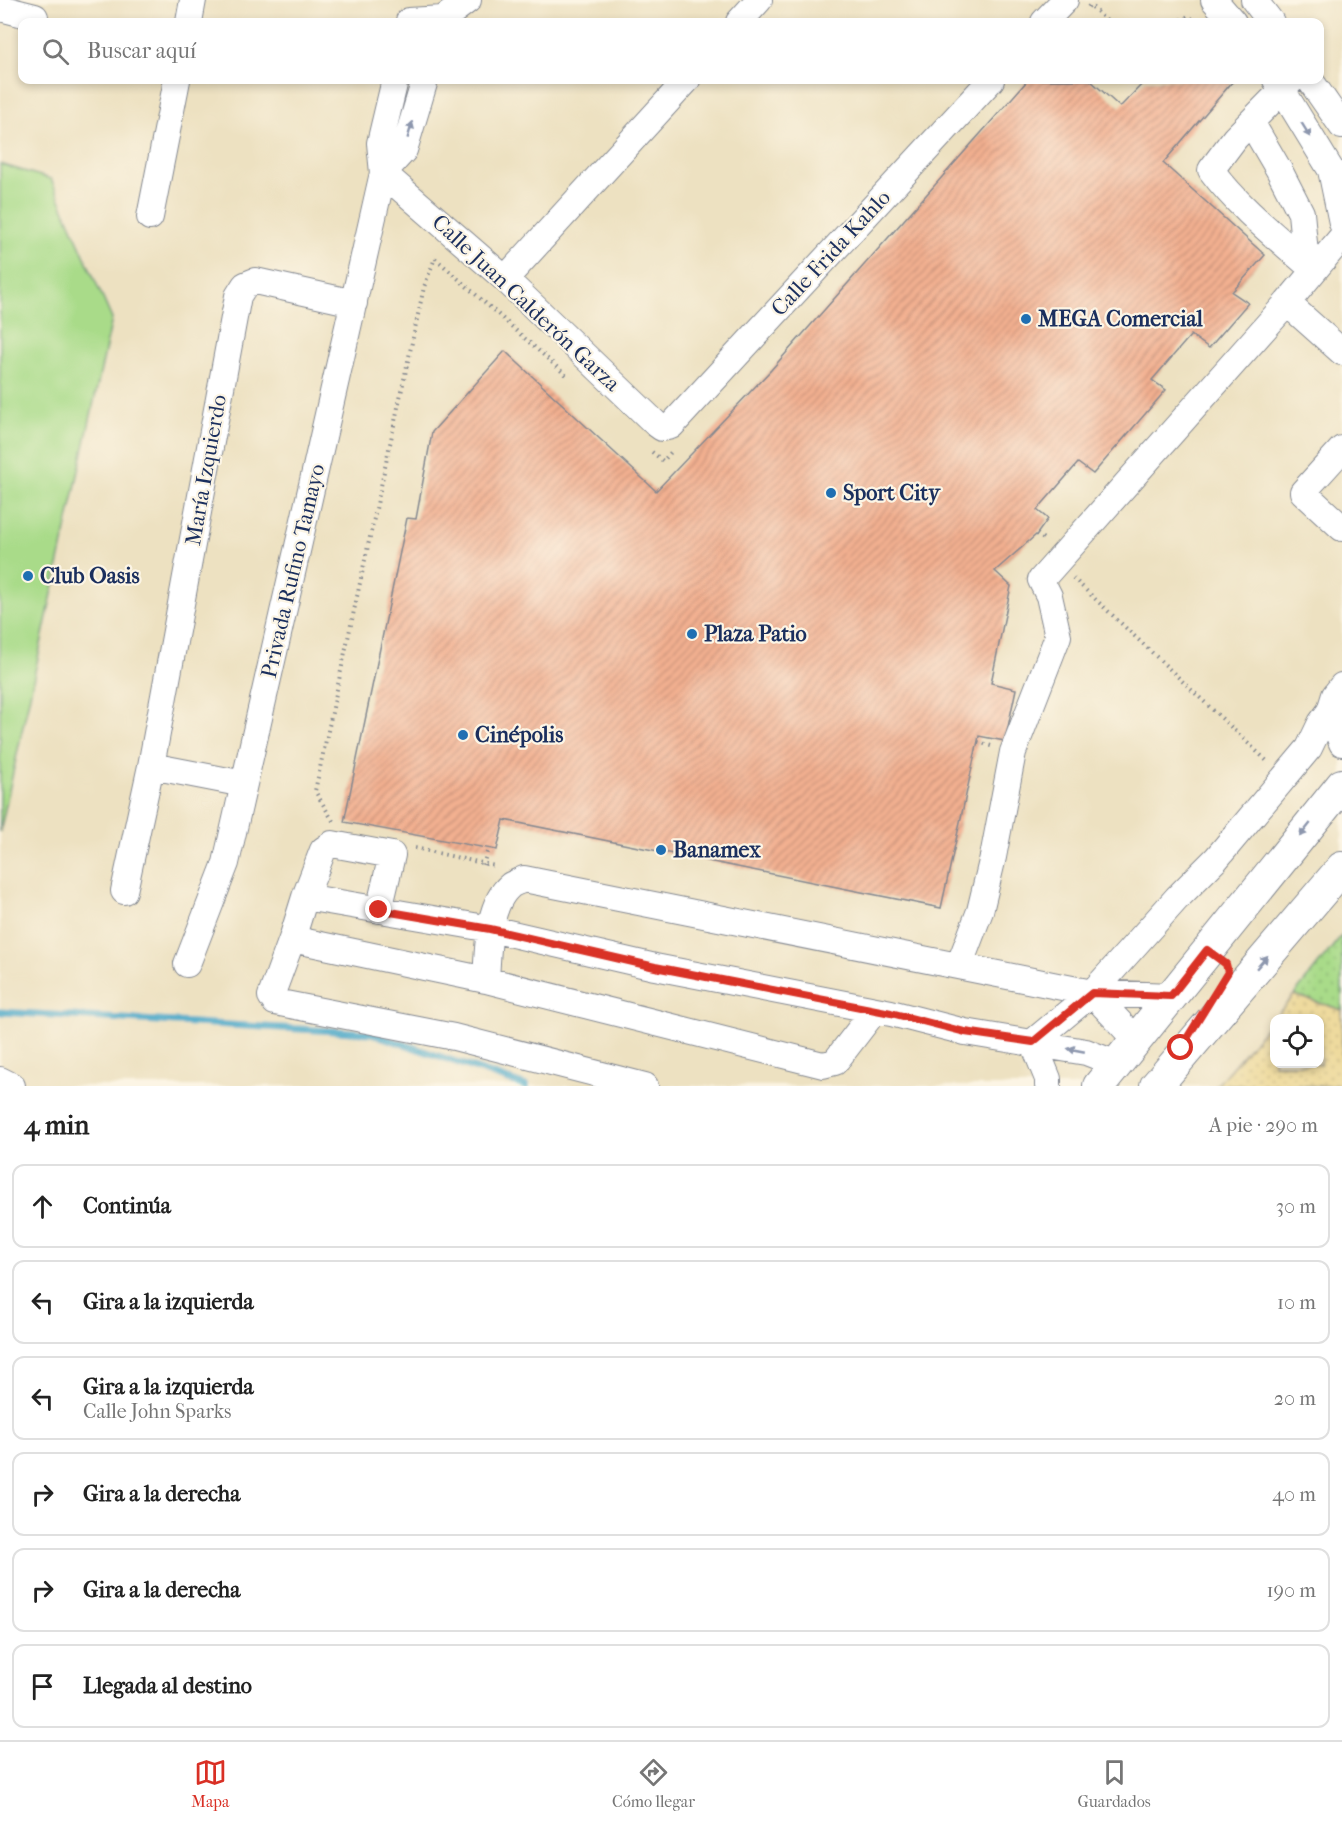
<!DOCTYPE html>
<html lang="es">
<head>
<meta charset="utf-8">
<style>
	:root { --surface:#fff; --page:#f2f2f2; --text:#222; --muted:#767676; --line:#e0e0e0; --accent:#d93025 }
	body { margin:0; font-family:"IM FELL French Canon",serif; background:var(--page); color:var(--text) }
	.controls { position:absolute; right:18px; bottom:18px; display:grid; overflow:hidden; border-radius:12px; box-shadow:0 3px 9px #0003 }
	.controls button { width:54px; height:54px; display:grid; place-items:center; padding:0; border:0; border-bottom:2px solid var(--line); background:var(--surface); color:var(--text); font:30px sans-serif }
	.stop { position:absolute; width:18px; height:18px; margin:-14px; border:4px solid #d93025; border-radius:50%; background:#fff }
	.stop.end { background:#d93025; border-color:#fff; box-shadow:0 2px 6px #0008 }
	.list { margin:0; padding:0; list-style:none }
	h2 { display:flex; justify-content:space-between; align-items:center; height:78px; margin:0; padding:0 24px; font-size:26px }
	h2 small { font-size:20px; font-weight:400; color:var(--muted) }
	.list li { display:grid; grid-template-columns:39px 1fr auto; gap:18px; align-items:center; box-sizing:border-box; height:84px; margin:0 12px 12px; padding:0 12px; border:2px solid var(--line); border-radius:12px }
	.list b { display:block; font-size:22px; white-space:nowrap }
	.list p { margin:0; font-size:20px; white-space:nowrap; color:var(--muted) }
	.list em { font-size:20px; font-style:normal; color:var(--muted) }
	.icon { flex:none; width:33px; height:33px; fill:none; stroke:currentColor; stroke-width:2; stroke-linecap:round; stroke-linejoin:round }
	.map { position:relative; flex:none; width:1342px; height:1086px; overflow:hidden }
	.search { position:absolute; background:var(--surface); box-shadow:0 3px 9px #0003; left:18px; right:18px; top:18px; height:66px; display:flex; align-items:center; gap:15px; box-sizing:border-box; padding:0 21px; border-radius:12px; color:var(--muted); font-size:22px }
	.sheet { height:654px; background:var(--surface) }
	nav { display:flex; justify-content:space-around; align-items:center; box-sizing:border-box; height:84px; border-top:2px solid var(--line); background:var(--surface); font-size:16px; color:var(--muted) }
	nav a { display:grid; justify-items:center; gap:3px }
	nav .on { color:var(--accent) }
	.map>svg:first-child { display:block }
	.grass { fill:url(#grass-dots); stroke:#628574; stroke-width:1.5 }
	.sand { fill:url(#sand-dots); stroke:#84847e; stroke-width:1.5; fill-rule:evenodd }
	.garden { fill:#a9db89; stroke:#628574; stroke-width:1.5 }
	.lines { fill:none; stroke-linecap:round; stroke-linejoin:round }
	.stream { stroke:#4aa7c8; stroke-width:7 }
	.building { fill:url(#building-hatch) }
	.minor-casing { stroke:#848890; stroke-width:28 }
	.major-casing { stroke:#848890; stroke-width:34 }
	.path { stroke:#848890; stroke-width:4; stroke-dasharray:1.5 4.5; stroke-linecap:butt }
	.minor { stroke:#fff; stroke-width:26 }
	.major { stroke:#fff; stroke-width:32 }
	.oneway { fill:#8d97ae }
	.route { stroke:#d93025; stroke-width:8 }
	.poi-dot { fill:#1f6fb2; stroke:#fcf5e5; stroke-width:2 }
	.labels { text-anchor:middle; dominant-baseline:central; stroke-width:4.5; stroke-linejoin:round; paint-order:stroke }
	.street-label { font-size:22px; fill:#1b2f5e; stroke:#fcf5e5 }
	.poi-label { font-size:22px; font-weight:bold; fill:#1b2f5e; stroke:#fcf5e5; text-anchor:start }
</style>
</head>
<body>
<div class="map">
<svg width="1342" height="1086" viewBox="0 0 1342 1086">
	<defs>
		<pattern id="grass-dots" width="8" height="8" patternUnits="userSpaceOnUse" patternTransform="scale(1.5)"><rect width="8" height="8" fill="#a9db89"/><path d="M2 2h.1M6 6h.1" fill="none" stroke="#91bc79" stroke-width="1.8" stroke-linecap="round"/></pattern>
		<pattern id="sand-dots" width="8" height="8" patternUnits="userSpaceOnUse" patternTransform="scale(1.5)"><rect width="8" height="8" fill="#eeda9e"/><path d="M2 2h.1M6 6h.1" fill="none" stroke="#ccbb8a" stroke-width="1.8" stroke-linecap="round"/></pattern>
		<pattern id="building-hatch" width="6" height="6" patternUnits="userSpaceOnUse" patternTransform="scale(1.5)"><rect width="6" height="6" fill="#f3b090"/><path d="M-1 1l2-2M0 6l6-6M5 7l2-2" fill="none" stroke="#c49079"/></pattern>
	</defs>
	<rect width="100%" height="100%" fill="#fcf5e5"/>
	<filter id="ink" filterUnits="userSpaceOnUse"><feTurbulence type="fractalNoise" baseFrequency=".0167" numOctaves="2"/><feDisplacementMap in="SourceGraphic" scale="12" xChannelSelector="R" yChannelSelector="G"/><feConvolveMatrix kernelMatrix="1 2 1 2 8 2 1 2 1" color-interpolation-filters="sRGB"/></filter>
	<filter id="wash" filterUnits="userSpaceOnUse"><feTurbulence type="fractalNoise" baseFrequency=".008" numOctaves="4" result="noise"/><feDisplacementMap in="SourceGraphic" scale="24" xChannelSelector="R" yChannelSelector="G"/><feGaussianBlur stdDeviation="1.35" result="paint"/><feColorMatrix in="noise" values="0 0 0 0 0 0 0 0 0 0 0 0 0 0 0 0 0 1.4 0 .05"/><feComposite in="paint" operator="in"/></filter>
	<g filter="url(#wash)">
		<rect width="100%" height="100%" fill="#ede1c1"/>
		<path class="grass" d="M1342 935V1010L1294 995Z"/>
		<path class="sand" d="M1294 995 1342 1010V1086H1216ZM1274 1018H1320V1064H1274Z"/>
		<path class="garden" d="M0 164 51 179 112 319 0 832Z"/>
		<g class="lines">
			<path class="stream" d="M0 1012 371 1033 526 1086"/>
		</g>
		<g id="blocks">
			<path class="building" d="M1028 80H1090L1120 107 1146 80H1234L1163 163 1265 255 1232 292 1248 303 1209 348 1191 335 1152 380 1166 390 1093 474 1078 463 1037 510 1048 519 1037 534 995 571 1011 586 991 683 1016 689 1005 741 979 736 941 908 504 820 497 850 344 822 407 518 416 519 432 432 505 351 656 491 771 370Z"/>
		</g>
	</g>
	<g filter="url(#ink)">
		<use href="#blocks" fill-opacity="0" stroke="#848890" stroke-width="1.5"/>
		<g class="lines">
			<defs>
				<path id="minor" d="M1214 0 1233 22
					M1254 0 1271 22
					M0 8 35 17
					M409 21 443 19 468 0
					M189 22 193 0
					M739 22 759 0
					M1044 22 1065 0
					M1276 80 1331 170 1342 223
					M1292 80 1235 138 1211 170C1240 209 1278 238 1314 270
					M1310 80 1342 126
					M1251 122 1279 170 1301 213 1306 263
					M383 173 505 279 655 423 662 428 671 426 991 80
					M383 173 404 150 425 80
					M150 217 177 80
					M505 279 687 80
					M1287 303 1342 352
					M1342 449 1303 492 1342 528
					M1330 711 1342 743
					M151 766 244 784
					M124 891 151 766 238 296 245 285 255 281 354 303
					M305 897 292 939 486 980 823 1065 835 1062 875 1010
					M379 910 392 855 332 844 323 850 305 897 491 929 655 967 891 1013 965 1032 1086 1052 1117 1064
					M292 939 271 996 275 1002 454 1037 645 1086
					M187 964 226 863 383 173 380 143 395 80
					M959 966 980 911 993 857 1013 752 1058 636 1049 596 1041 580 1287 303 1342 237
					M486 980C488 952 487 904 511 885 514 883 520 881 524 879L1092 993 1171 996
					M1092 993 1136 1040
					M1033 1042 1092 993 1177 898 1216 859 1309 748 1321 723 1330 711 1335 695 1342 686
					M1033 1042 1048 1079V1086
					M0 1080 12 1086"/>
				<path id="major" d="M1099 1086 1342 785
					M1156 1086 1342 868"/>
			</defs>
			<use href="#minor" class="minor-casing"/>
			<use href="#major" class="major-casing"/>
			<path class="path" d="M1088 7 1090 5 1108 22
				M1175 22 1189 16 1196 22
				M652 452 663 461 673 450
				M1037 534 1046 541
				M1073 578 1268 762
				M978 742 991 746
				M333 821 315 791 424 287 435 258 568 377
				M415 848 495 866
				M483 865 488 849"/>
			<use href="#minor" class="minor"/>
			<use href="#major" class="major"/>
		</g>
		<defs><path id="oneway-solid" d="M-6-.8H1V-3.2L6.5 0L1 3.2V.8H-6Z" transform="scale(1.5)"/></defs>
		<g class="oneway">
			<use href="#oneway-solid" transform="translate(410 130) rotate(-74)"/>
			<use href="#oneway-solid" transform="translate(1306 130) rotate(58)"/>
			<use href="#oneway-solid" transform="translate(1305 830) rotate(129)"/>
			<use href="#oneway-solid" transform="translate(1262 962) rotate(-49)"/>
			<use href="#oneway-solid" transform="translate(1076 1050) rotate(-169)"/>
		</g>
	</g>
	<g class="lines" filter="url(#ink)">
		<path class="route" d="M379 910 490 929 655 967 891 1013 965 1032 1033 1042 1092 993 1171 996 1207 950 1226 964 1228 972 1181 1048"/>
	</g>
	<g class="poi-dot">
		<circle cx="1026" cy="319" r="6"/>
		<circle cx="831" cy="493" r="6"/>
		<circle cx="28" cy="576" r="6"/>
		<circle cx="692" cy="634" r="6"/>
		<circle cx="463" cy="735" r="6"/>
		<circle cx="661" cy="850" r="6"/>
	</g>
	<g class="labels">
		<g class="street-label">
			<text transform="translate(831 253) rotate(-47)">Calle Frida Kahlo</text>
			<text transform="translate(526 303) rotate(43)">Calle Juan Calderón Garza</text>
			<text transform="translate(206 470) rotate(-80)">María Izquierdo</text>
			<text transform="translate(293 571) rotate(-77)">Privada Rufino Tamayo</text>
		</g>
		<g class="poi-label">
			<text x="1038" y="319">MEGA Comercial</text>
			<text x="843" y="493">Sport City</text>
			<text x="40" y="576">Club Oasis</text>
			<text x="704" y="634">Plaza Patio</text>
			<text x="475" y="735">Cinépolis</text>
			<text x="673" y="850">Banamex</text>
		</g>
	</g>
</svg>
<div class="controls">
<button><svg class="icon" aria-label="locate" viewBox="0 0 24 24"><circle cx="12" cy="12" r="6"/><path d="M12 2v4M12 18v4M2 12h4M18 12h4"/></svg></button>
</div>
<div class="stop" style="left:1181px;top:1048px"></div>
<div class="stop end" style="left:379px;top:910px"></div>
<div class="search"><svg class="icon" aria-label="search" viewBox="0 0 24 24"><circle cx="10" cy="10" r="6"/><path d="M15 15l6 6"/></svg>Buscar aquí</div>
</div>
<section class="sheet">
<h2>4 min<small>A pie · 290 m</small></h2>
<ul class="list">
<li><svg class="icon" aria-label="ahead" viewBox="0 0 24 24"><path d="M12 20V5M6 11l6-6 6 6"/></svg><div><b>Continúa</b></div><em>30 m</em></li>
<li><svg class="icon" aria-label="left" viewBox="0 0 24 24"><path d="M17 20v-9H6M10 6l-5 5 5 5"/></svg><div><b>Gira a la izquierda</b></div><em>10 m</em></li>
<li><svg class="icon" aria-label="left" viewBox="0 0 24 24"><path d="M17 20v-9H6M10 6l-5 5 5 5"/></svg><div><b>Gira a la izquierda</b><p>Calle John Sparks</p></div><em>20 m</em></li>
<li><svg class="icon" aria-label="right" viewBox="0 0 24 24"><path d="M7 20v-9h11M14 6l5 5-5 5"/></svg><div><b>Gira a la derecha</b></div><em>40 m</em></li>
<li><svg class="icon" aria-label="right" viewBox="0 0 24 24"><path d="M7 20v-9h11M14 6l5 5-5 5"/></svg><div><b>Gira a la derecha</b></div><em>190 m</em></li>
<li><svg class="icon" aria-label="arrive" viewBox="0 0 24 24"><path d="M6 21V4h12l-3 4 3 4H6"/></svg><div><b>Llegada al destino</b></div></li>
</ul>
</section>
<nav>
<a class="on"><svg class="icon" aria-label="map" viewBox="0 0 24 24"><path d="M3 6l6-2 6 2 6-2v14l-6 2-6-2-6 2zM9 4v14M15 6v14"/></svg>Mapa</a>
<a><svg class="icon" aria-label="directions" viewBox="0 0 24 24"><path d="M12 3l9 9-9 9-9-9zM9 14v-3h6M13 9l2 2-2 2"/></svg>Cómo llegar</a>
<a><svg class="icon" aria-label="saved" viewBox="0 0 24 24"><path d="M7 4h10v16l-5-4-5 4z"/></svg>Guardados</a>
</nav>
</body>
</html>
